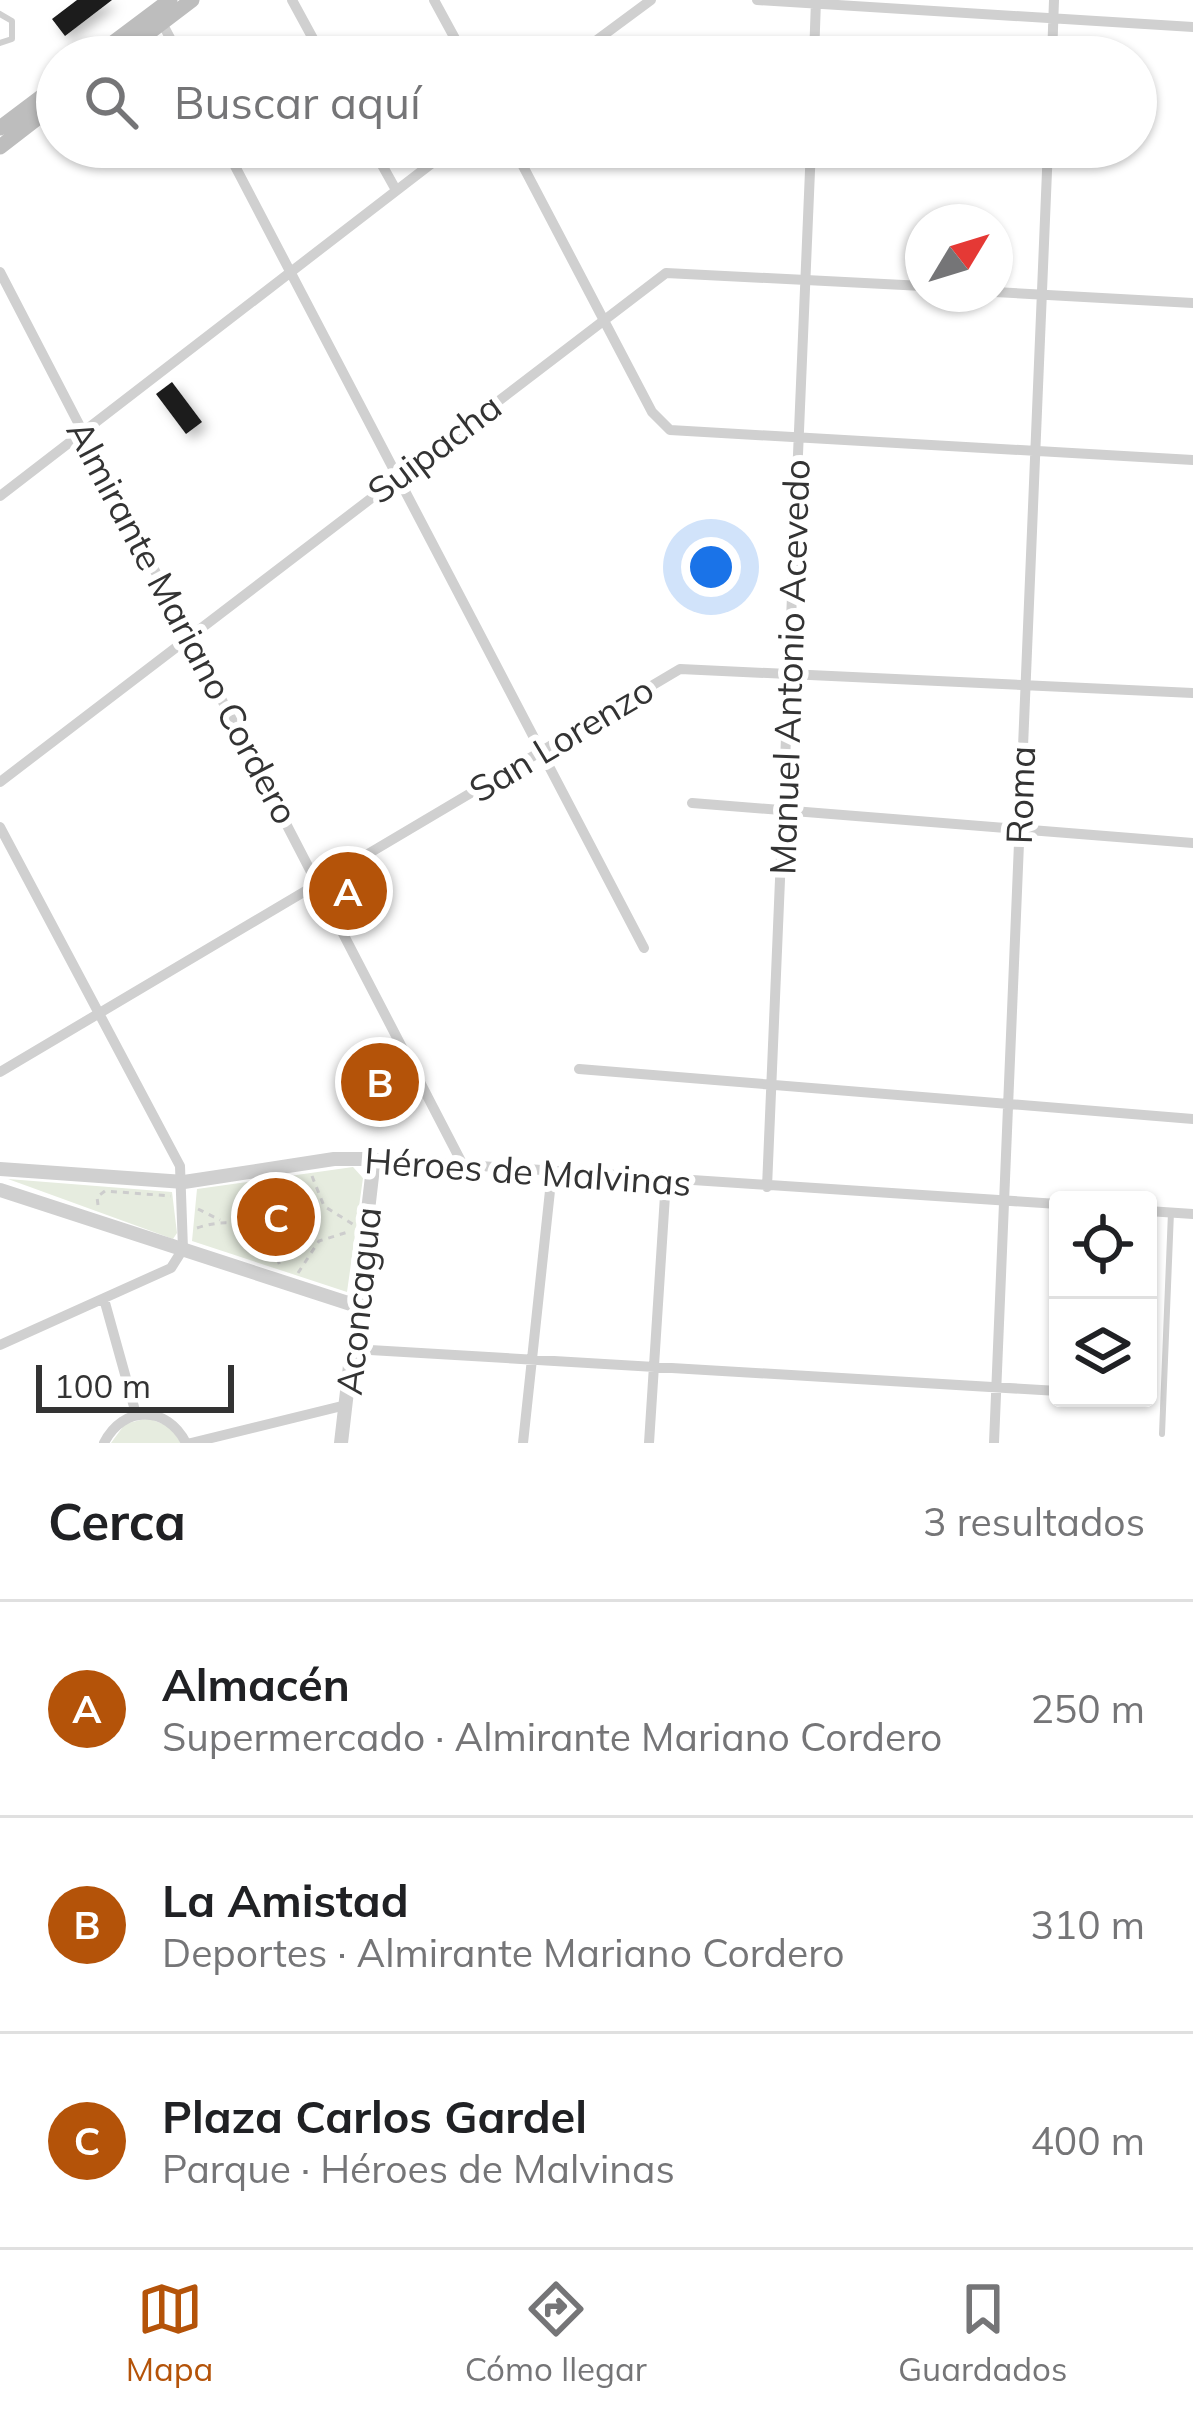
<!DOCTYPE html>
<html lang="es">
<head>
<meta charset="utf-8">
<style>
	:root { --surface:#fff; --page:#f2f2f2; --text:#202124; --muted:#757577; --line:#e0e0e0; --accent:#b45309 }
	body { margin:0; font-family:Mulish,sans-serif; background:var(--page); color:var(--text) }
	.controls { position:absolute; right:36px; bottom:36px; display:grid; overflow:hidden; border-radius:12px; box-shadow:0 3px 9px #0004 }
	.controls button { width:108px; height:108px; display:grid; place-items:center; padding:0; border:0; border-bottom:3px solid var(--line); background:var(--surface); color:var(--text); font:60px sans-serif }
	.compass { position:absolute; left:905px; top:204px; width:108px; height:108px; border-radius:50%; background:var(--surface); box-shadow:0 3px 9px #0004; rotate:52deg }
	.scale { position:absolute; left:36px; bottom:30px; width:198px; box-sizing:border-box; padding-left:12px; border:6px solid #333; border-top:0; font-size:33px; line-height:42px; white-space:nowrap; color:#333; -webkit-text-stroke:9px #fff; paint-order:stroke }
	.you { position:absolute; left:711px; top:567px; width:42px; height:42px; margin:-30px; border:9px solid #fff; border-radius:50%; background:#1a73e8; box-shadow:0 0 0 18px #1a73e833 }
	.badge { display:grid; place-items:center; width:78px; height:78px; border-radius:50%; background:var(--accent); color:#fff; font-size:39px; font-weight:700 }
	.pin { position:absolute; translate:-50% -50%; border:6px solid #fff; box-shadow:0 3px 12px #0006 }
	.list { margin:0; padding:0; list-style:none }
	h2 { display:flex; justify-content:space-between; align-items:center; height:156px; margin:0; padding:0 48px; font-size:51px }
	h2 small { font-size:39px; font-weight:400; color:var(--muted) }
	.list li { display:grid; grid-template-columns:78px 1fr auto; gap:36px; align-items:center; box-sizing:border-box; height:216px; padding:0 48px; border-top:3px solid var(--line) }
	.list b { display:block; font-size:45px; white-space:nowrap }
	.list p { margin:0; font-size:39px; white-space:nowrap; color:var(--muted) }
	.list em { font-size:39px; font-style:normal; color:var(--muted) }
	.icon { flex:none; width:66px; height:66px; fill:none; stroke:currentColor; stroke-width:2; stroke-linecap:round; stroke-linejoin:round }
	.map { position:relative; flex:none; width:1193px; height:1443px; overflow:hidden }
	.search { position:absolute; background:var(--surface); box-shadow:0 3px 9px #0004; left:36px; right:36px; top:36px; height:132px; display:flex; align-items:center; gap:30px; box-sizing:border-box; padding:0 42px; border-radius:66px; color:var(--muted); font-size:45px }
	.sheet { height:804px; background:var(--surface) }
	nav { display:flex; justify-content:space-around; align-items:center; box-sizing:border-box; height:168px; border-top:3px solid var(--line); background:var(--surface); font-size:33px; color:var(--muted) }
	nav a { display:grid; justify-items:center; gap:6px }
	nav .on { color:var(--accent) }
	.map>svg:first-child { display:block }
	.green { fill:#e6ecdf }
	.building { fill:#1a1a1a; filter:url(#shadow) }
	.lines { fill:none; stroke-linecap:round; stroke-linejoin:round }
	.path { stroke:#cdcdcd; stroke-width:3; stroke-dasharray:6 6; stroke-linecap:butt }
	.service { stroke:#d0d0d0; stroke-width:6 }
	.minor { stroke:#d0d0d0; stroke-width:10 }
	.tertiary { stroke:#d0d0d0; stroke-width:14 }
	.secondary { stroke:#bdbdbd; stroke-width:15 }
	.labels { text-anchor:middle; dominant-baseline:central; stroke-width:12; stroke-linejoin:round; paint-order:stroke }
	.street-label { font-size:36px; fill:#333; stroke:#fff }
</style>
</head>
<body>
<div class="map">
<svg width="1193" height="1443" viewBox="0 0 1193 1443">
	<defs>
		<filter id="shadow"><feDropShadow dx="6" dy="6" stdDeviation="6" flood-color="#0004"/></filter>
	</defs>
	<rect width="100%" height="100%" fill="#fff"/>
	<path class="green" d="M353 1167 363 1178 347 1292 192 1241 197 1189Z
		M8 1179 172 1192 177 1233 173 1239Z
		M148 1418 170 1427 181 1443H111L125 1424Z"/>
	<path class="building" d="M77 0H112L65 36 52 19Z
		M172 382 202 422 186 434 156 394Z
		M390 1045 416 1095 369 1120 342 1070Z"/>
	<g class="lines">
		<path class="path" d="M312 1176 324 1206 354 1225
			M98 1205 97 1197 105 1191 171 1196
			M198 1209 220 1220
			M240 1221 268 1205 292 1179
			M197 1228C235 1215 267 1226 280 1266
			M298 1273 319 1241 351 1231"/>
		<path class="service" d="M0 14 12 21V39L0 43
			M1162 1434 1171 1212"/>
		<path class="minor" d="M292 0 323 57
			M434 0 465 57
			M757 0 1193 27
			M159 17 180 57
			M574 57 651 0
			M814 57 816 0
			M1052 57 1054 0
			M225 147 644 948
			M372 147 396 190
			M513 147 652 412 670 430 1193 460
			M0 272 463 1165
			M995 292 1193 303
			M0 496 453 147
			M0 782 666 273 923 286
			M692 803 1193 843
			M0 827 180 1166 183 1249 171 1268 0 1345
			M579 1069 1193 1119
			M0 1072 680 669 1193 693
			M374 1159 1058 1204
			M767 1187 811 147
			M1148 1211 1193 1214
			M104 1299 136 1414
			M353 1349 1058 1391
			M104 1443C123 1405 167 1405 186 1443
			M191 1443 346 1405
			M523 1443 552 1172
			M649 1443 666 1180
			M994 1443 1048 147"/>
		<path class="tertiary" d="M0 1169 184 1182 334 1159H374L341 1443
			M0 1190 357 1306"/>
		<path class="secondary" d="M94 57 170 0
			M117 57 192 0
			M0 128 57 85
			M0 147 57 103"/>
	</g>
	<g class="labels">
		<g class="street-label">
			<text transform="translate(434 448) rotate(-37)">Suipacha</text>
			<text transform="translate(183 622) rotate(62)">Almirante Mariano Cordero</text>
			<text transform="translate(789 667) rotate(-88)">Manuel Antonio Acevedo</text>
			<text transform="translate(561 739) rotate(-31)">San Lorenzo</text>
			<text transform="translate(1020 795) rotate(-88)">Roma</text>
			<text transform="translate(528 1171) rotate(4)">Héroes de Malvinas</text>
			<text transform="translate(358 1301) rotate(-84)">Aconcagua</text>
		</g>
	</g>
</svg>
<div class="controls">
<button><svg class="icon" aria-label="locate" viewBox="0 0 24 24"><circle cx="12" cy="12" r="6"/><path d="M12 2v4M12 18v4M2 12h4M18 12h4"/></svg></button>
<button><svg class="icon" aria-label="layers" viewBox="0 0 24 24"><path d="M12 4l9 5-9 5-9-5zM3 14l9 5 9-5"/></svg></button>
</div>
<svg class="compass" viewBox="-18 -18 36 36"><path d="M0-13l5 13h-10z" fill="#e53935"/><path d="M0 13l5-13h-10z" fill="#757577"/></svg>
<div class="scale">100 m</div>
<div class="you"></div>
<div class="pin badge" style="left:348px;top:891px">A</div>
<div class="pin badge" style="left:380px;top:1082px">B</div>
<div class="pin badge" style="left:276px;top:1217px">C</div>
<div class="search"><svg class="icon" aria-label="search" viewBox="0 0 24 24"><circle cx="10" cy="10" r="6"/><path d="M15 15l6 6"/></svg>Buscar aquí</div>
</div>
<section class="sheet">
<h2>Cerca<small>3 resultados</small></h2>
<ul class="list">
<li><span class="badge">A</span><div><b>Almacén</b><p>Supermercado · Almirante Mariano Cordero</p></div><em>250 m</em></li>
<li><span class="badge">B</span><div><b>La Amistad</b><p>Deportes · Almirante Mariano Cordero</p></div><em>310 m</em></li>
<li><span class="badge">C</span><div><b>Plaza Carlos Gardel</b><p>Parque · Héroes de Malvinas</p></div><em>400 m</em></li>
</ul>
</section>
<nav>
<a class="on"><svg class="icon" aria-label="map" viewBox="0 0 24 24"><path d="M3 6l6-2 6 2 6-2v14l-6 2-6-2-6 2zM9 4v14M15 6v14"/></svg>Mapa</a>
<a><svg class="icon" aria-label="directions" viewBox="0 0 24 24"><path d="M12 3l9 9-9 9-9-9zM9 14v-3h6M13 9l2 2-2 2"/></svg>Cómo llegar</a>
<a><svg class="icon" aria-label="saved" viewBox="0 0 24 24"><path d="M7 4h10v16l-5-4-5 4z"/></svg>Guardados</a>
</nav>
</body>
</html>
